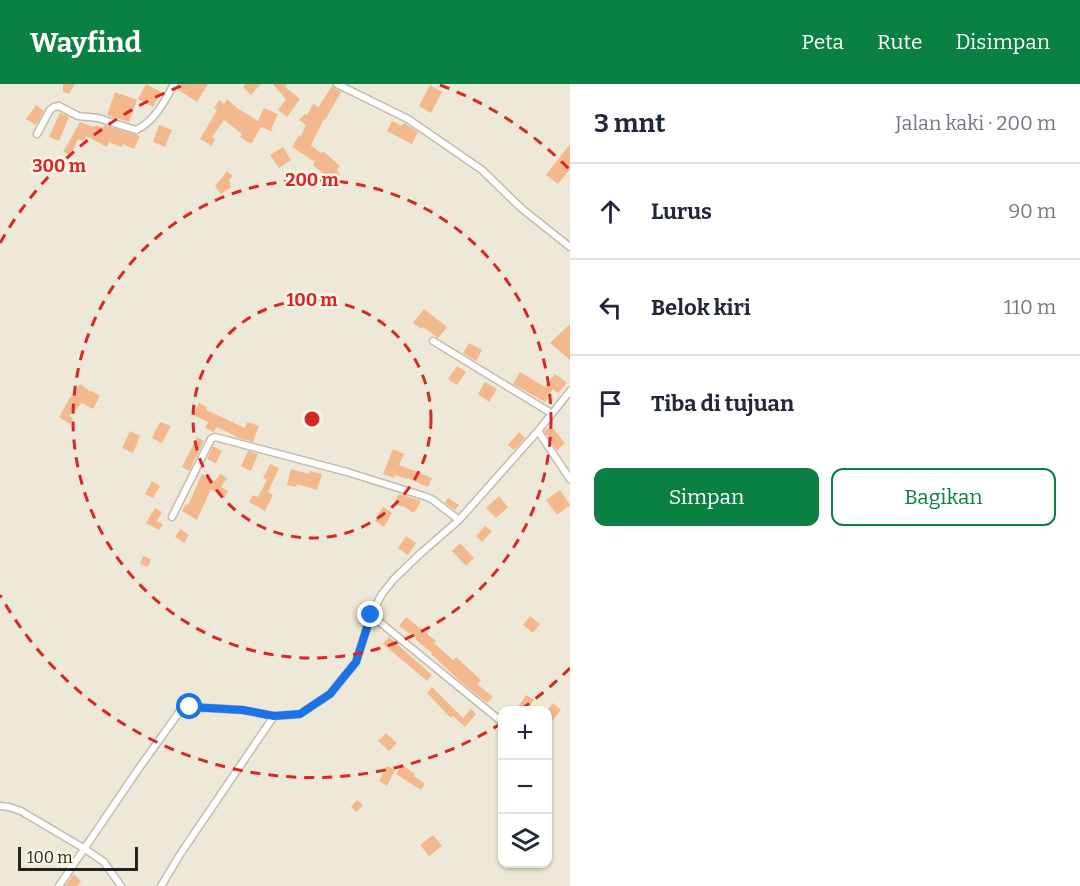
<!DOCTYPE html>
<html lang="id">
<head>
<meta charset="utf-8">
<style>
	:root { --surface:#fff; --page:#f6f6f7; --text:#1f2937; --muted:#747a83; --line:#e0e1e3; --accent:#0b8043 }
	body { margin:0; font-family:Bitter,serif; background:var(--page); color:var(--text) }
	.controls { position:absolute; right:18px; bottom:18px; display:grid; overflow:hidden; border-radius:12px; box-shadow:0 2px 4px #0004 }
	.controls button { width:54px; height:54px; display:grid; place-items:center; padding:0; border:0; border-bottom:2px solid var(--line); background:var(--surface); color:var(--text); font:30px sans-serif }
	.scale { position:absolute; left:18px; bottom:15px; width:120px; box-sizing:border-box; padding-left:6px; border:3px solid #24221c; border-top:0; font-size:16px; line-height:21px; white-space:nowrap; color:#24221c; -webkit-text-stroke:4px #fbf5e5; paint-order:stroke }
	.stop { position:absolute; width:18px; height:18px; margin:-14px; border:4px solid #1a73e8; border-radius:50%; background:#fff }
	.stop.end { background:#1a73e8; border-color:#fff; box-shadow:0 2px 6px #0008 }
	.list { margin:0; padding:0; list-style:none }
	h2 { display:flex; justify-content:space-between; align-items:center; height:78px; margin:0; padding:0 24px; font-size:26px }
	h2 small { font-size:20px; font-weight:400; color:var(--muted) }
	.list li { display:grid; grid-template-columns:39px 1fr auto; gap:18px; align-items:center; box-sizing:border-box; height:96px; padding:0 24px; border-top:2px solid var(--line) }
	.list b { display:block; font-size:22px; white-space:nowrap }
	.list em { font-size:20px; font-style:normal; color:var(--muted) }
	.actions { display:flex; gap:12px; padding:18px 24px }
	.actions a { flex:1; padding:14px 0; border:2px solid var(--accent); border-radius:12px; text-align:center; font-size:21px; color:var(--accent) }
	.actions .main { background:var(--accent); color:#fff }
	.icon { flex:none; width:33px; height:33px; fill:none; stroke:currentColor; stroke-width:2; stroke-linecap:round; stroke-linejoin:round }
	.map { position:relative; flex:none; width:570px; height:802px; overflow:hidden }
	header { display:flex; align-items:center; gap:36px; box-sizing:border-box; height:84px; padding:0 30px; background:var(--accent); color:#fff }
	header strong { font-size:28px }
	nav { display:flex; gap:33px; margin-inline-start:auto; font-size:21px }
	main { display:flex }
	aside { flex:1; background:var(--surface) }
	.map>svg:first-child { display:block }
	.building { fill:#f3b98c }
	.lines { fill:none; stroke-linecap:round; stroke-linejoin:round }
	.street-casing { stroke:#c2bcad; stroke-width:9 }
	.street { stroke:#fff; stroke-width:6 }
	.route { stroke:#1a73e8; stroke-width:8 }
	.ring { fill:none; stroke:#d62828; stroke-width:3; stroke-dasharray:10 8 }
	.centre { fill:#d62828; stroke:#fbf5e5; stroke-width:3 }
	.ring-label { font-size:18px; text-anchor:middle; font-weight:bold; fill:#d62828; stroke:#fbf5e5; stroke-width:5; stroke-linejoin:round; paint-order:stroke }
</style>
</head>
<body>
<header>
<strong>Wayfind</strong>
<nav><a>Peta</a><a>Rute</a><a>Disimpan</a></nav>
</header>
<main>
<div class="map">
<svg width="570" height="802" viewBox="0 0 570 802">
	<rect width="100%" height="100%" fill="#eee8d8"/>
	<path class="building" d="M63 0H75L69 10 63 8Z
		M146 0 161 8 153 23 138 15Z
		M181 0H208L197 18 178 6Z
		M246 0H261L251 11 243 3Z
		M273 0H287L285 3 300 15 287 33 278 26 286 15Z
		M430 1 442 8 431 29 419 22Z
		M332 2 341 8 325 36 324 35 311 61 321 69 323 67 340 82 337 86 340 91 335 99 313 81 315 78 292 63 299 51 301 52 306 41 299 36 305 30 307 31 314 19 318 24Z
		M115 8 137 16 129 38 107 31Z
		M227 15 237 24 258 37 264 24 278 30 271 45 274 48 261 43 251 60 240 53 242 50 224 36 212 53 215 55 212 62 200 55 217 26 214 24 219 16 224 20Z
		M36 21 44 27 36 41 26 35Z
		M60 29 69 33 59 57 49 53Z
		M392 37 402 42 404 39 418 48 412 60 387 47Z
		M80 38 94 43 96 41 103 44 104 41 140 52 134 65 123 60 121 63 109 58 107 63 86 52 83 57 78 55 71 71 63 68Z
		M159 41 172 46 165 63 153 58Z
		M570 60V85L558 100 546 91Z
		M283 63 291 76 279 84 270 71Z
		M227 87 233 92 229 96 231 103 221 110 215 102Z
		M424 225 447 243 438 254 423 243 421 245 413 239Z
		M570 240V276L550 259Z
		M469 259 482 266 476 277 463 269Z
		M457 282 466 288 457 301 448 295Z
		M520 288 545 303 555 290 567 299 558 309 553 305 545 318 513 300Z
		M485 298 497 305 489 318 478 310Z
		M80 300 91 308 92 307 100 312 93 325 82 319 69 332 73 334 70 340 59 333 69 315Z
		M199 319 207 323 206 326 245 344 247 338 259 342 253 358 236 353V352L216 343 214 348 205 344 208 338 193 331Z
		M160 338 171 342 162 359 152 354Z
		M551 342 565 359 557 366 544 347Z
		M130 347 140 352 133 369 122 364Z
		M519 348 525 354 514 366 508 361Z
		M197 353 204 357 189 387 182 383Z
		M213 362 222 367 216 379 207 375Z
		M393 365 404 370 399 381 432 394 428 403 407 394V395L395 391 394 394 383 390Z
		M248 367 258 370 251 387 241 382Z
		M270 380 279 384 268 408 273 411 265 427 249 418 253 411 258 413 267 396 263 394Z
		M291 385 309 390 310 387 322 390 317 406 297 400 296 403 287 401Z
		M202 390 215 397 220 390 227 394 221 403 228 407 224 414 211 405 197 436 182 427 186 420 188 421Z
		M152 397 160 402 153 414 145 410Z
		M560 406 570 421 557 431 546 416Z
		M399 410 421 417 414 429 403 422 402 423 394 419Z
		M499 412 508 423 496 434 486 424Z
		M448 414 459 421 455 426 445 419Z
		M383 423 392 429 384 443 375 437Z
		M155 424 162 428 157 437 163 440 159 446 146 439Z
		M485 442 492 447 482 458 476 452Z
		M180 445 189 451 184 459 175 453Z
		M406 452 416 459 408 471 398 464Z
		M460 459 474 474 466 482 452 467Z
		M143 472 151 475 148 483 140 480Z
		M530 532 540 540 533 549 523 541Z
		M406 533 436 557 434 559 453 576 456 573 481 596 477 600 493 613 487 619 460 597 431 570 432 569 415 555 416 554 399 542Z
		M389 553 432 591 427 597 383 560Z
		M432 603 463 634 471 625 476 630 465 643 453 632 451 634 427 609Z
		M526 611 534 616 526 627H522L518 623Z
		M553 619 561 626 553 636 548 631V625Z
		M386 649 397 659 389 667 378 657Z
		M402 681 415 690 414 692 425 700 421 706 396 690Z
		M387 682 395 686 387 702 379 697Z
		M357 716 363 721 357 728 351 723Z
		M433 751 442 762 429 772 420 761Z
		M74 790 81 797 77 802H65Z"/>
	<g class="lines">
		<defs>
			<path id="street" d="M337 0 408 35 482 86 521 124 570 163
				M37 50 50 26 54 23 59 22 78 32 98 34 136 46C154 38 165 17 174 0
				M433 257 551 329
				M538 347 570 395
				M172 433 211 355 215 353 347 388 427 413 433 416 459 436
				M371 531 502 638
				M0 722 9 723 21 727 85 765 104 778 121 802
				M59 802 137 687 180 627 190 623 243 626 274 632 300 630 330 610 356 578 371 531 382 510 394 495 421 469 459 436 538 347 570 307
				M161 802 181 769 274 632"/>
		</defs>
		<use href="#street" class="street-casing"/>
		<use href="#street" class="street"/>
	</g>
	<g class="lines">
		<path class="route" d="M190 623 243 626 274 632 300 630 330 610 356 578 371 531"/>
	</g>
	<g class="ring">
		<circle cx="312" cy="335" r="119"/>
		<circle cx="312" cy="335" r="239"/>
		<path d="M570 584A358 358 0 0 1 520 626M502 639A358 358 0 0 1 0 511M0 159A358 358 0 0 1 184 1M440 1A358 358 0 0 1 570 86"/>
	</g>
	<circle cx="312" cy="335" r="9" class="centre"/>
	<g class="ring-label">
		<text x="59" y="88">300 m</text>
		<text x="312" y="102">200 m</text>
		<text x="312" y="222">100 m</text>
	</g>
</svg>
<div class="controls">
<button>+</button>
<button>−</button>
<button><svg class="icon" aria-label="layers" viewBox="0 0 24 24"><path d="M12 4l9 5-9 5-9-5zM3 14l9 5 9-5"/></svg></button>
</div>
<div class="scale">100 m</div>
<div class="stop" style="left:190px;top:623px"></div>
<div class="stop end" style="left:371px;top:531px"></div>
</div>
<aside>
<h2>3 mnt<small>Jalan kaki · 200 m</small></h2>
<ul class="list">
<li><svg class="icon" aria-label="ahead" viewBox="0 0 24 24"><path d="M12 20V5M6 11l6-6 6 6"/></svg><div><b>Lurus</b></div><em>90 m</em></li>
<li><svg class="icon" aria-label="left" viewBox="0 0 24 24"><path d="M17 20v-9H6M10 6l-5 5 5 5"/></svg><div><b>Belok kiri</b></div><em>110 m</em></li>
<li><svg class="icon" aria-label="arrive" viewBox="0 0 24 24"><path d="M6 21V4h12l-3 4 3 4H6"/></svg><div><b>Tiba di tujuan</b></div></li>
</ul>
<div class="actions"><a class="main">Simpan</a><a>Bagikan</a></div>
</aside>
</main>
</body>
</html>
